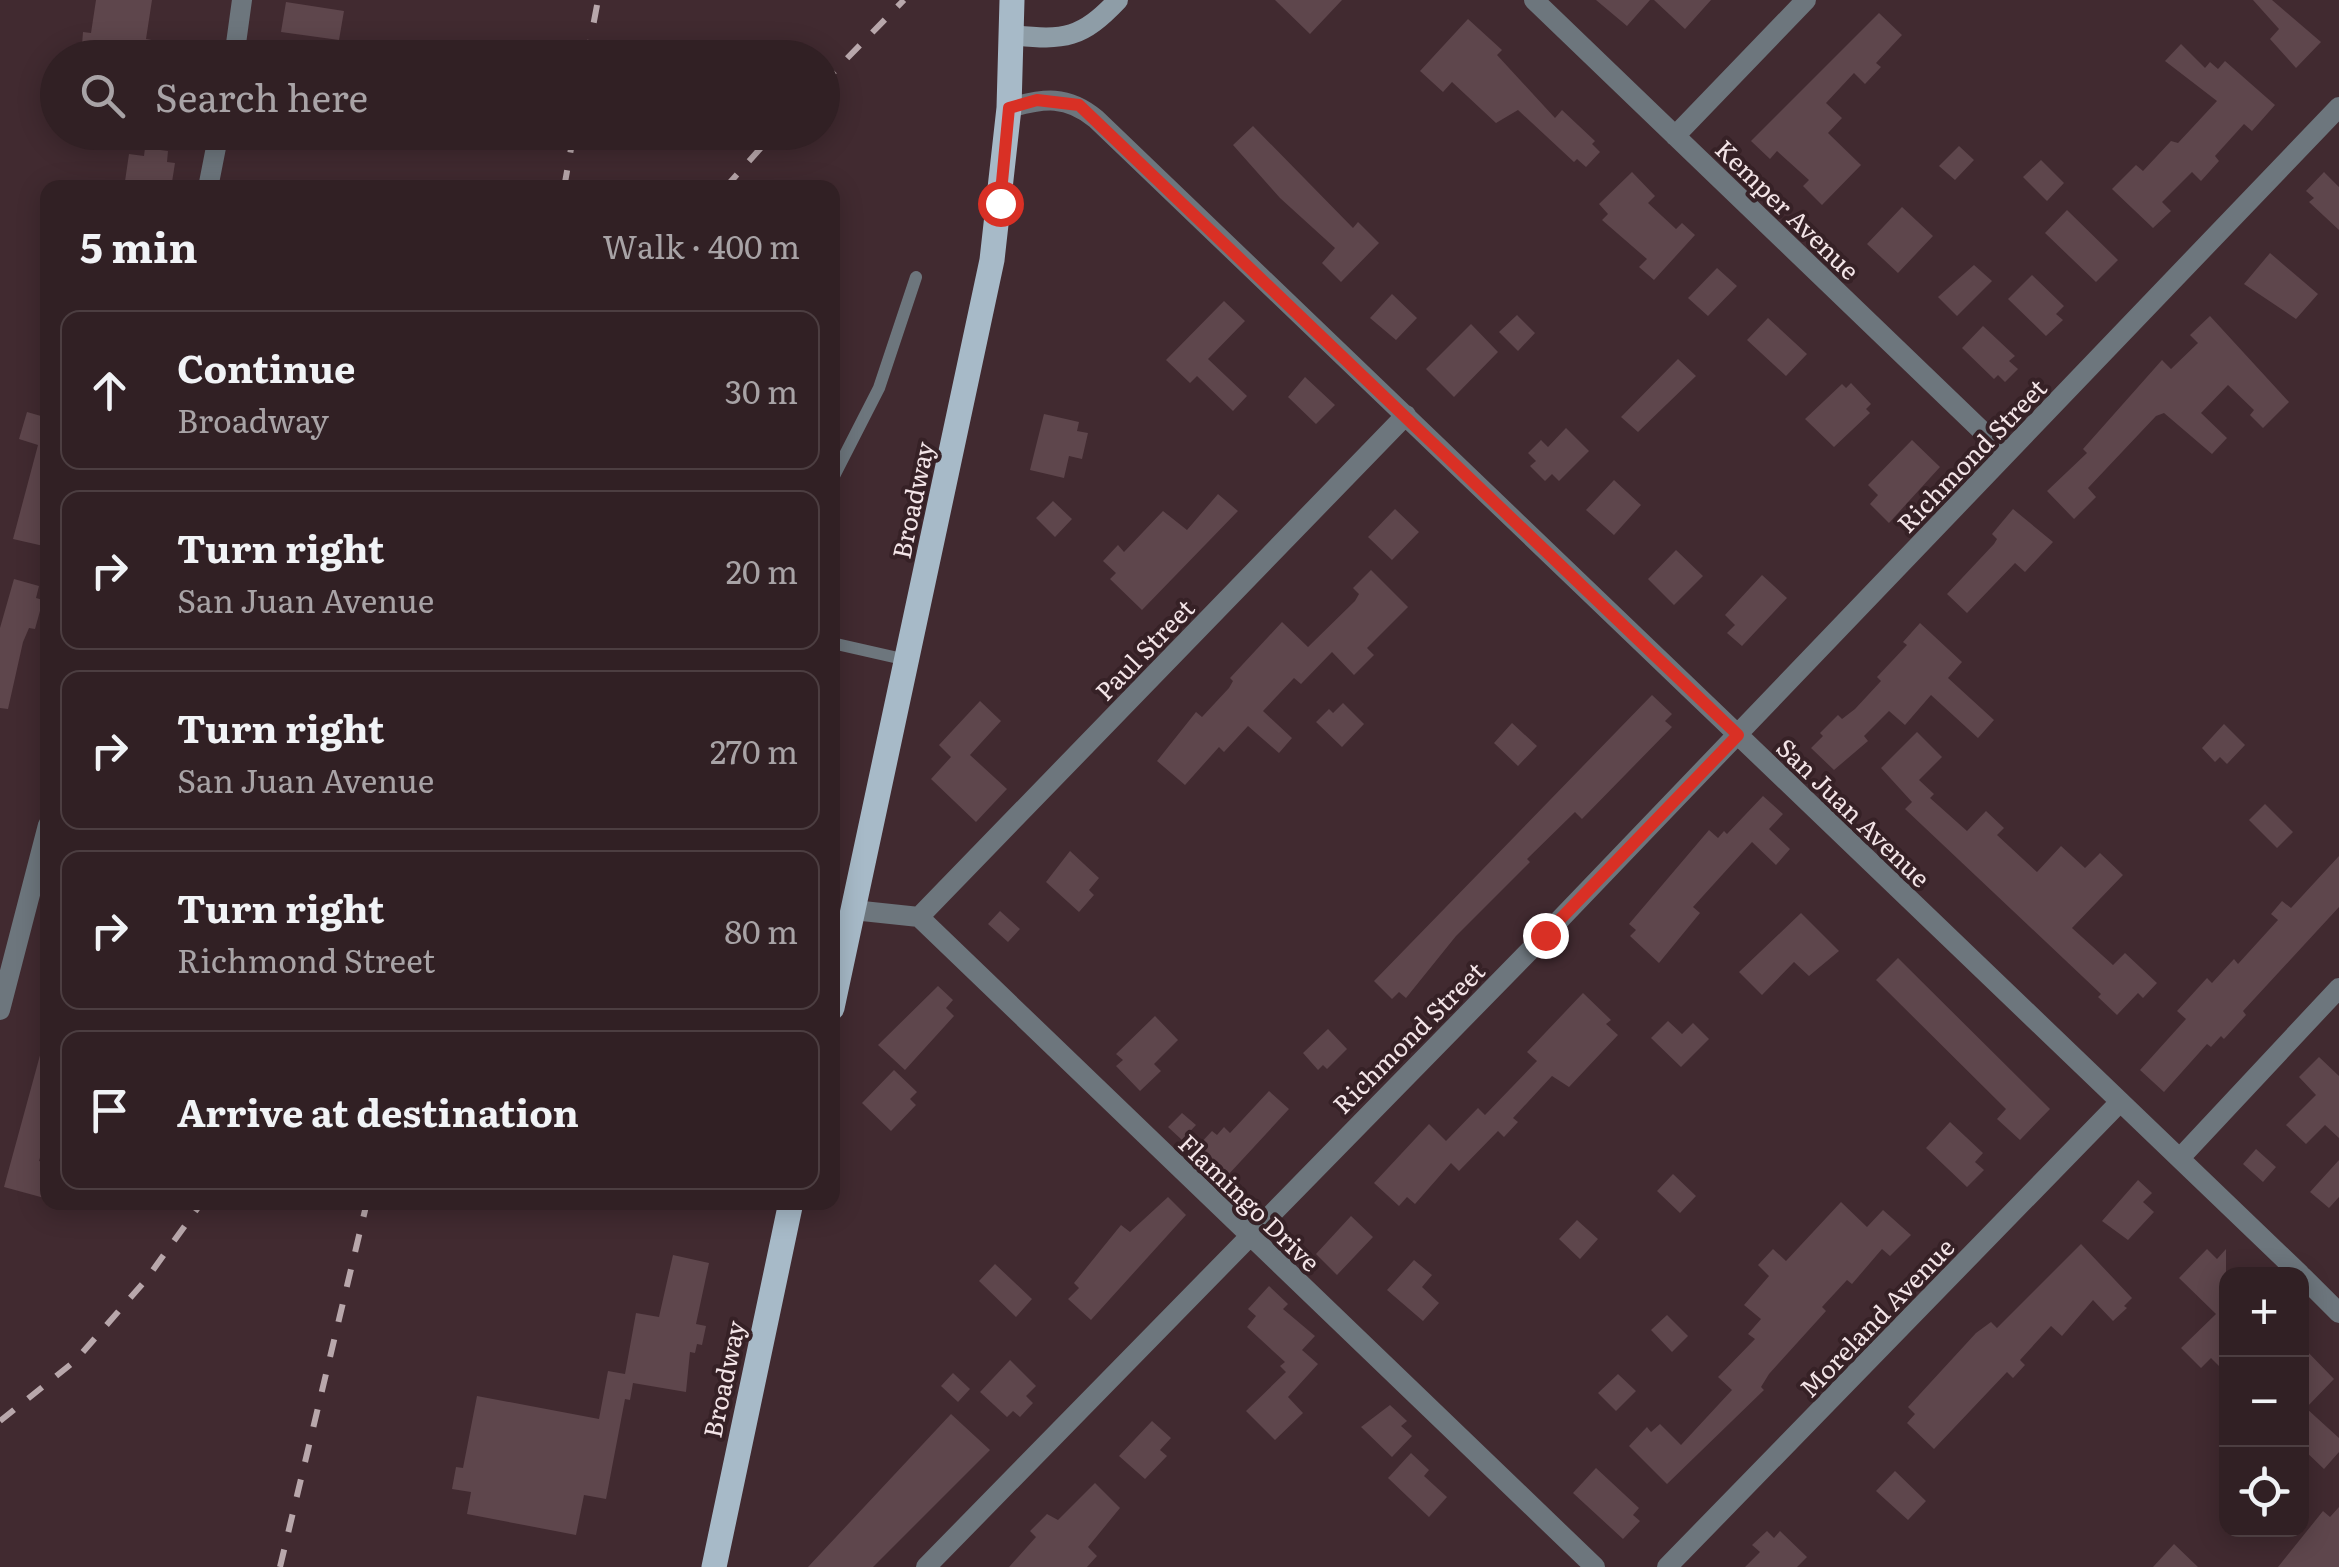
<!DOCTYPE html>
<html lang="en">
<head>
<meta charset="utf-8">
<style>
	:root { --surface:#312024; --page:#3d2d31; --text:#f1f3f6; --muted:#a8a3a6; --line:#4c3e41 }
	body { margin:0; font-family:Literata,serif; background:var(--page); color:var(--text) }
	.controls { position:absolute; right:30px; bottom:30px; display:grid; overflow:hidden; border-radius:20px; box-shadow:0 5px 25px #0003 }
	.controls button { width:90px; height:90px; display:grid; place-items:center; padding:0; border:0; border-bottom:2px solid var(--line); background:var(--surface); color:var(--text); font:50px sans-serif }
	.stop { position:absolute; width:30px; height:30px; margin:-22px; border:8px solid #d93025; border-radius:50%; background:#fff }
	.stop.end { background:#d93025; border-color:#fff; box-shadow:0 2px 10px #0008 }
	.list { margin:0; padding:0; list-style:none }
	h2 { display:flex; justify-content:space-between; align-items:center; height:130px; margin:0; padding:0 40px; font-size:42px }
	h2 small { font-size:32px; font-weight:400; color:var(--muted) }
	.list li { display:grid; grid-template-columns:65px 1fr auto; gap:30px; align-items:center; box-sizing:border-box; height:160px; margin:0 20px 20px; padding:0 20px; border:2px solid var(--line); border-radius:20px }
	.list b { display:block; font-size:38px; white-space:nowrap }
	.list p { margin:0; font-size:32px; white-space:nowrap; color:var(--muted) }
	.list em { font-size:32px; font-style:normal; color:var(--muted) }
	.icon { flex:none; width:55px; height:55px; fill:none; stroke:currentColor; stroke-width:2; stroke-linecap:round; stroke-linejoin:round }
	.map { position:relative; flex:none; width:2339px; height:1567px; overflow:hidden }
	.search { position:absolute; background:var(--surface); box-shadow:0 5px 25px #0003; left:40px; top:40px; width:800px; height:110px; display:flex; align-items:center; gap:25px; box-sizing:border-box; padding:0 35px; border-radius:55px; color:var(--muted); font-size:38px }
	.panel { position:absolute; background:var(--surface); box-shadow:0 5px 25px #0003; left:40px; top:180px; width:800px; height:1030px; border-radius:20px }
	.map>svg:first-child { display:block }
	.building { fill:#5e464c }
	.lines { fill:none; stroke-linecap:round; stroke-linejoin:round }
	.lane { stroke:#6d767d; stroke-width:12 }
	.street { stroke:#6d767d; stroke-width:20 }
	.secondary { stroke:#8e9da7; stroke-width:20 }
	.primary { stroke:#a7bac8; stroke-width:25 }
	.rail { stroke:#b8a7ab; stroke-width:6; stroke-dasharray:18 18; stroke-linecap:butt }
	.route { stroke:#d93025; stroke-width:12 }
	.labels { text-anchor:middle; dominant-baseline:central; stroke-width:8; stroke-linejoin:round; paint-order:stroke }
	.street-label { font-size:25px; fill:#f3e4e7; stroke:#362126 }
</style>
</head>
<body>
<div class="map">
<svg width="2339" height="1567" viewBox="0 0 2339 1567">
	<rect width="100%" height="100%" fill="#412a30"/>
	<path class="building" d="M96 0H152L146 39 197 48V58H81L83 32 91 33Z
		M1275 0H1342L1310 34Z
		M1596 0H1650L1627 26Z
		M1654 0H1711L1685 29Z
		M2253 0H2272L2321 42 2296 68 2270 39 2279 29Z
		M286 2 344 11 339 40 281 32Z
		M1879 13 1902 35 1876 63 1881 67 1865 84 1854 73 1826 103 1842 118 1828 133 1861 165 1822 205 1803 186 1809 180 1777 151 1770 159 1751 141Z
		M1468 19 1502 50 1497 55 1555 118 1562 110 1595 141 1592 144 1600 152 1586 167 1577 159 1574 162 1518 110 1496 123 1452 82 1443 92 1420 71Z
		M2181 44 2205 68 2210 62 2218 69 2225 61 2275 105 2252 131 2244 124 2215 156 2219 161 2201 181 2192 172 2162 202 2171 211 2153 228 2112 189 2136 165 2143 171 2171 141 2178 143 2217 101 2165 61Z
		M1253 126 1353 228 1358 222 1379 243 1341 282 1322 263 1335 248 1280 198 1233 145Z
		M1959 146 1974 160 1955 180 1939 166Z
		M145 148 168 151 167 162 175 163 172 182 163 181 162 188H124L129 154 144 156Z
		M2041 160 2064 183 2047 201 2023 177Z
		M1632 172 1655 196 1648 203 1676 229 1682 223 1695 235 1654 280 1639 267 1647 259 1602 220 1608 214 1599 204Z
		M2324 172 2339 187V230L2309 202 2314 198 2306 191Z
		M1902 207 1933 236 1898 273 1867 244Z
		M2067 210 2118 260 2096 282 2045 233Z
		M2270 253 2318 294 2296 319 2244 284Z
		M1974 265 1992 281 1957 316 1938 297Z
		M1717 268 1737 286 1708 316 1688 298Z
		M2032 275 2064 306 2056 314 2063 320 2046 336 2008 299Z
		M1392 294 1417 318 1396 340 1370 318Z
		M1224 301 1245 321 1208 359 1247 396 1233 411 1197 376 1190 383 1166 360Z
		M1517 315 1535 333 1518 351 1499 332Z
		M2210 316 2289 402 2263 428 2250 415 2254 410 2228 385 2201 413 2227 438 2212 454 2164 413 2156 416 2088 488 2096 497 2074 519 2047 491 2087 453 2083 449 2162 360 2171 369 2198 343 2190 335Z
		M1768 318 1807 354 1786 376 1747 340Z
		M1471 324 1498 352 1454 397 1426 369Z
		M1983 326 2015 356 2009 361 2018 369 2005 382 1998 375 1994 379 1962 348Z
		M1678 359 1696 376 1638 432 1621 417Z
		M1305 377 1335 405 1316 424 1288 397Z
		M1851 383 1871 404 1866 409 1870 413 1834 447 1805 419 1842 384 1846 388Z
		M27 412 48 418V547L13 539 38 445 19 439Z
		M1044 414 1079 422 1077 431 1088 433 1082 459 1069 456 1064 478 1030 470Z
		M1566 428 1589 451 1559 481 1552 474 1545 481 1530 466 1536 461 1528 453 1541 440 1548 447Z
		M1912 440 1940 467 1889 523 1870 504 1878 495 1868 485Z
		M1614 480 1641 505 1614 535 1586 510Z
		M1218 494 1238 511 1142 610 1110 579 1116 573 1103 561 1118 545 1124 552 1163 511 1187 530Z
		M1053 501 1072 519 1055 537 1036 518Z
		M1395 509 1419 532 1392 560 1368 537Z
		M2013 509 2053 542 2025 572 2015 563 1967 613 1947 594 1994 544 1997 539 1992 534Z
		M1676 550 1703 576 1674 605 1648 579Z
		M1371 570 1408 607 1367 648 1374 655 1354 675 1332 652 1301 684 1294 678 1263 711 1292 738 1279 753 1248 726 1224 752 1219 747 1185 785 1157 761 1196 712 1202 717 1229 688 1233 681 1230 678 1282 622 1308 647 1355 601 1359 594 1353 588Z
		M1762 575 1787 598 1742 646 1727 633 1735 625 1725 615Z
		M14 579 39 586 36 598 43 600 35 629 29 628 23 642 8 709 0 708V628Z
		M1920 623 1962 662 1948 678 1994 720 1978 738 1931 695 1905 725 1889 711 1864 736 1868 741 1834 770 1811 748 1823 736 1820 733 1838 715 1842 719 1855 709 1881 681 1877 677 1907 645 1903 642Z
		M1652 695 1672 714 1665 721 1672 727 1582 819 1575 812 1527 859 1530 862 1456 936 1406 998 1399 992 1392 999 1374 981Z
		M980 701 1001 721 970 755 1007 789 976 822 931 779 951 757 939 745Z
		M1343 703 1364 724 1342 747 1316 722 1329 709 1333 713Z
		M1512 723 1537 746 1518 766 1494 743Z
		M2224 724 2245 745 2227 764 2220 757 2215 762 2202 748Z
		M1917 732 1942 757 1919 780 1934 794 1930 798 1967 831 1986 811 2004 828 1997 835 2037 872 2061 846 2085 868 2100 853 2123 875 2072 928 2113 965 2125 953 2157 983 2143 998 2138 993 2117 1015 2098 997 2101 994 1905 809 1912 802 1881 768Z
		M1763 796 1783 814 1769 829 1790 849 1776 865 1752 842 1693 907 1700 913 1659 963 1630 936 1636 930 1629 924 1709 830 1718 838 1724 831 1727 834Z
		M2265 804 2293 832 2277 848 2249 820Z
		M1070 851 1099 878 1089 890 1094 895 1079 912 1046 882Z
		M2339 856V907L2243 1011 2246 1015 2224 1039 2221 1036 2211 1047 2207 1044 2164 1092 2140 1070 2186 1019 2177 1011 2207 978 2212 983 2234 959 2238 964 2278 920 2271 914 2282 901 2291 908Z
		M1000 911 1020 929 1008 942 988 924Z
		M1801 913 1839 951 1809 976 1794 962 1762 995 1739 972Z
		M1898 958 2050 1109 2020 1140 1997 1119 2006 1109 1876 980Z
		M938 986 953 1000 946 1008 954 1016 905 1070 878 1045Z
		M1583 993 1611 1020 1606 1024 1618 1035 1569 1087 1552 1076 1513 1118 1518 1122 1504 1137 1498 1131 1459 1171 1451 1163 1415 1204 1407 1197 1399 1206 1374 1183 1429 1124 1446 1141 1478 1108 1485 1115 1537 1061 1527 1052Z
		M1155 1016 1178 1040 1154 1064 1161 1071 1140 1091 1116 1066 1123 1060 1116 1054Z
		M1668 1021 1682 1034 1693 1023 1709 1039 1681 1067 1651 1038Z
		M1328 1029 1347 1049 1327 1069 1323 1065 1318 1070 1303 1053Z
		M42 1048H48V1132L39 1161 43 1162 40 1171 48 1173V1199L4 1187Z
		M2319 1057 2339 1076V1138L2325 1125 2306 1144 2286 1125 2316 1095 2299 1077Z
		M894 1070 917 1092 910 1099 916 1105 891 1131 862 1103Z
		M1269 1091 1289 1109 1228 1175 1197 1147 1212 1131 1217 1135 1224 1127 1230 1133Z
		M1182 1113 1196 1125 1182 1140 1168 1127Z
		M1950 1122 1983 1153 1975 1162 1984 1170 1967 1187 1926 1148Z
		M2256 1149 2276 1167 2263 1182 2243 1164Z
		M2339 1160V1197L2329 1208 2310 1192Z
		M1673 1174 1696 1196 1680 1213 1657 1191Z
		M2138 1180 2152 1193 2143 1202 2154 1212 2128 1240 2102 1221Z
		M1168 1197 1186 1215 1091 1320 1068 1299 1079 1288 1074 1283 1121 1225 1130 1232Z
		M1841 1202 1867 1227 1883 1210 1911 1235 1890 1256 1882 1249 1852 1284 1847 1280 1822 1307 1826 1311 1769 1374 1761 1387 1764 1390 1667 1484 1629 1446 1647 1427 1651 1432 1660 1424 1681 1445 1732 1390 1718 1377 1755 1339 1748 1334 1761 1319 1744 1305 1769 1276 1758 1265 1773 1249 1786 1261Z
		M1351 1216 1373 1237 1337 1275 1316 1254Z
		M1577 1220 1598 1239 1580 1259 1559 1239Z
		M2081 1244 2132 1298 2124 1306 2127 1308 2113 1321 2093 1300 2062 1336 2051 1326 2020 1360 2025 1365 2013 1378 2007 1372 1934 1449 1907 1423 1915 1414 1908 1407 1976 1333 1991 1322 1997 1328Z
		M2207 1249 2217 1259 2226 1249V1373L2211 1358 2201 1368 2181 1348 2216 1314 2179 1278Z
		M673 1255 709 1263 696 1324 706 1326 702 1345 697 1344 695 1353 690 1352 686 1392 633 1383 630 1400 625 1399 606 1499 584 1495 576 1535 467 1514 471 1492 452 1489 456 1467 463 1468 477 1396 599 1419 608 1371 625 1374 636 1313 659 1317Z
		M1414 1260 1432 1275 1422 1287 1439 1303 1423 1321 1387 1290Z
		M995 1264 1032 1299 1016 1317 979 1281Z
		M1269 1286 1288 1304 1283 1309 1315 1336 1302 1350 1318 1364 1288 1397 1303 1413 1275 1440 1246 1411 1286 1372 1280 1366 1285 1362 1247 1327 1256 1316 1248 1309Z
		M1667 1315 1688 1336 1672 1352 1651 1330Z
		M2302 1346 2334 1379 2306 1408 2339 1438V1452L2324 1469 2302 1448Z
		M1010 1360 1036 1386 1026 1396 1033 1403 1020 1417 1013 1411 1007 1417 980 1392Z
		M953 1373 970 1389 958 1402 941 1386Z
		M1618 1374 1636 1391 1616 1411 1598 1393Z
		M1390 1405 1407 1421 1401 1426 1412 1436 1392 1457 1361 1427Z
		M951 1414 990 1450 873 1567H808Z
		M1152 1421 1171 1438 1160 1450 1167 1456 1145 1479 1119 1456Z
		M1411 1453 1429 1470 1424 1476 1447 1497 1429 1517 1388 1478Z
		M1596 1468 1639 1508 1633 1515 1640 1521 1623 1539 1573 1493Z
		M1895 1471 1926 1501 1908 1520 1876 1491Z
		M1095 1483 1120 1508 1088 1547 1097 1556 1087 1567H1009L1036 1537 1030 1531 1047 1514 1058 1520Z
		M2339 1507V1567H2278L2323 1511 2330 1517Z
		M1767 1531 1774 1538 1780 1531 1807 1557 1797 1567H1745L1760 1552 1752 1545Z
		M2174 1544 2198 1567H2153Z"/>
	<g class="lines">
		<path class="lane" d="M832 480 879 388 916 277
			M832 643 907 660"/>
		<path class="street" d="M1534 0 2006 454
			M234 58 242 0
			M1009 108C1044 98 1067 95 1096 119L2300 1274
			M1675 136 1806 0
			M208 188 219 132
			M853 910 919 917 1595 1567
			M919 917 1406 415
			M0 1010 48 825
			M2180 1158 2339 988
			M2302 1276 2339 1313
			M926 1567 1545 935 2339 107
			M1667 1567 2120 1102"/>
		<path class="secondary" d="M1013 35C1065 41 1082 38 1118 0"/>
		<path class="primary" d="M832 1008 992 260 1009 108 1012 0
			M714 1567 791 1202"/>
		<path class="rail" d="M587 58 598 0
			M822 84 904 0
			M564 188 574 132
			M725 188 775 132
			M0 1421 75 1361 145 1281 202 1202
			M280 1567 367 1202"/>
	</g>
	<g class="lines">
		<path class="route" d="M1000 203 1009 108 1037 100 1079 105 1738 735 1545 935"/>
	</g>
	<g class="labels">
		<g class="street-label">
			<text transform="translate(1788 209) rotate(44)">Kemper Avenue</text>
			<text transform="translate(1971 455) rotate(-46)">Richmond Street</text>
			<text transform="translate(912 500) rotate(-78)">Broadway</text>
			<text transform="translate(1144 649) rotate(-46)">Paul Street</text>
			<text transform="translate(1854 812) rotate(44)">San Juan Avenue</text>
			<text transform="translate(1408 1037) rotate(-45)">Richmond Street</text>
			<text transform="translate(1250 1202) rotate(44)">Flamingo Drive</text>
			<text transform="translate(1876 1317) rotate(-46)">Moreland Avenue</text>
			<text transform="translate(723 1379) rotate(-78)">Broadway</text>
		</g>
	</g>
</svg>
<div class="controls">
<button>+</button>
<button>−</button>
<button><svg class="icon" aria-label="locate" viewBox="0 0 24 24"><circle cx="12" cy="12" r="6"/><path d="M12 2v4M12 18v4M2 12h4M18 12h4"/></svg></button>
</div>
<div class="stop" style="left:1000px;top:203px"></div>
<div class="stop end" style="left:1545px;top:935px"></div>
<div class="search"><svg class="icon" aria-label="search" viewBox="0 0 24 24"><circle cx="10" cy="10" r="6"/><path d="M15 15l6 6"/></svg>Search here</div>
<section class="panel">
<h2>5 min<small>Walk · 400 m</small></h2>
<ul class="list">
<li><svg class="icon" aria-label="ahead" viewBox="0 0 24 24"><path d="M12 20V5M6 11l6-6 6 6"/></svg><div><b>Continue</b><p>Broadway</p></div><em>30 m</em></li>
<li><svg class="icon" aria-label="right" viewBox="0 0 24 24"><path d="M7 20v-9h11M14 6l5 5-5 5"/></svg><div><b>Turn right</b><p>San Juan Avenue</p></div><em>20 m</em></li>
<li><svg class="icon" aria-label="right" viewBox="0 0 24 24"><path d="M7 20v-9h11M14 6l5 5-5 5"/></svg><div><b>Turn right</b><p>San Juan Avenue</p></div><em>270 m</em></li>
<li><svg class="icon" aria-label="right" viewBox="0 0 24 24"><path d="M7 20v-9h11M14 6l5 5-5 5"/></svg><div><b>Turn right</b><p>Richmond Street</p></div><em>80 m</em></li>
<li><svg class="icon" aria-label="arrive" viewBox="0 0 24 24"><path d="M6 21V4h12l-3 4 3 4H6"/></svg><div><b>Arrive at destination</b></div></li>
</ul>
</section>
</div>
</body>
</html>
